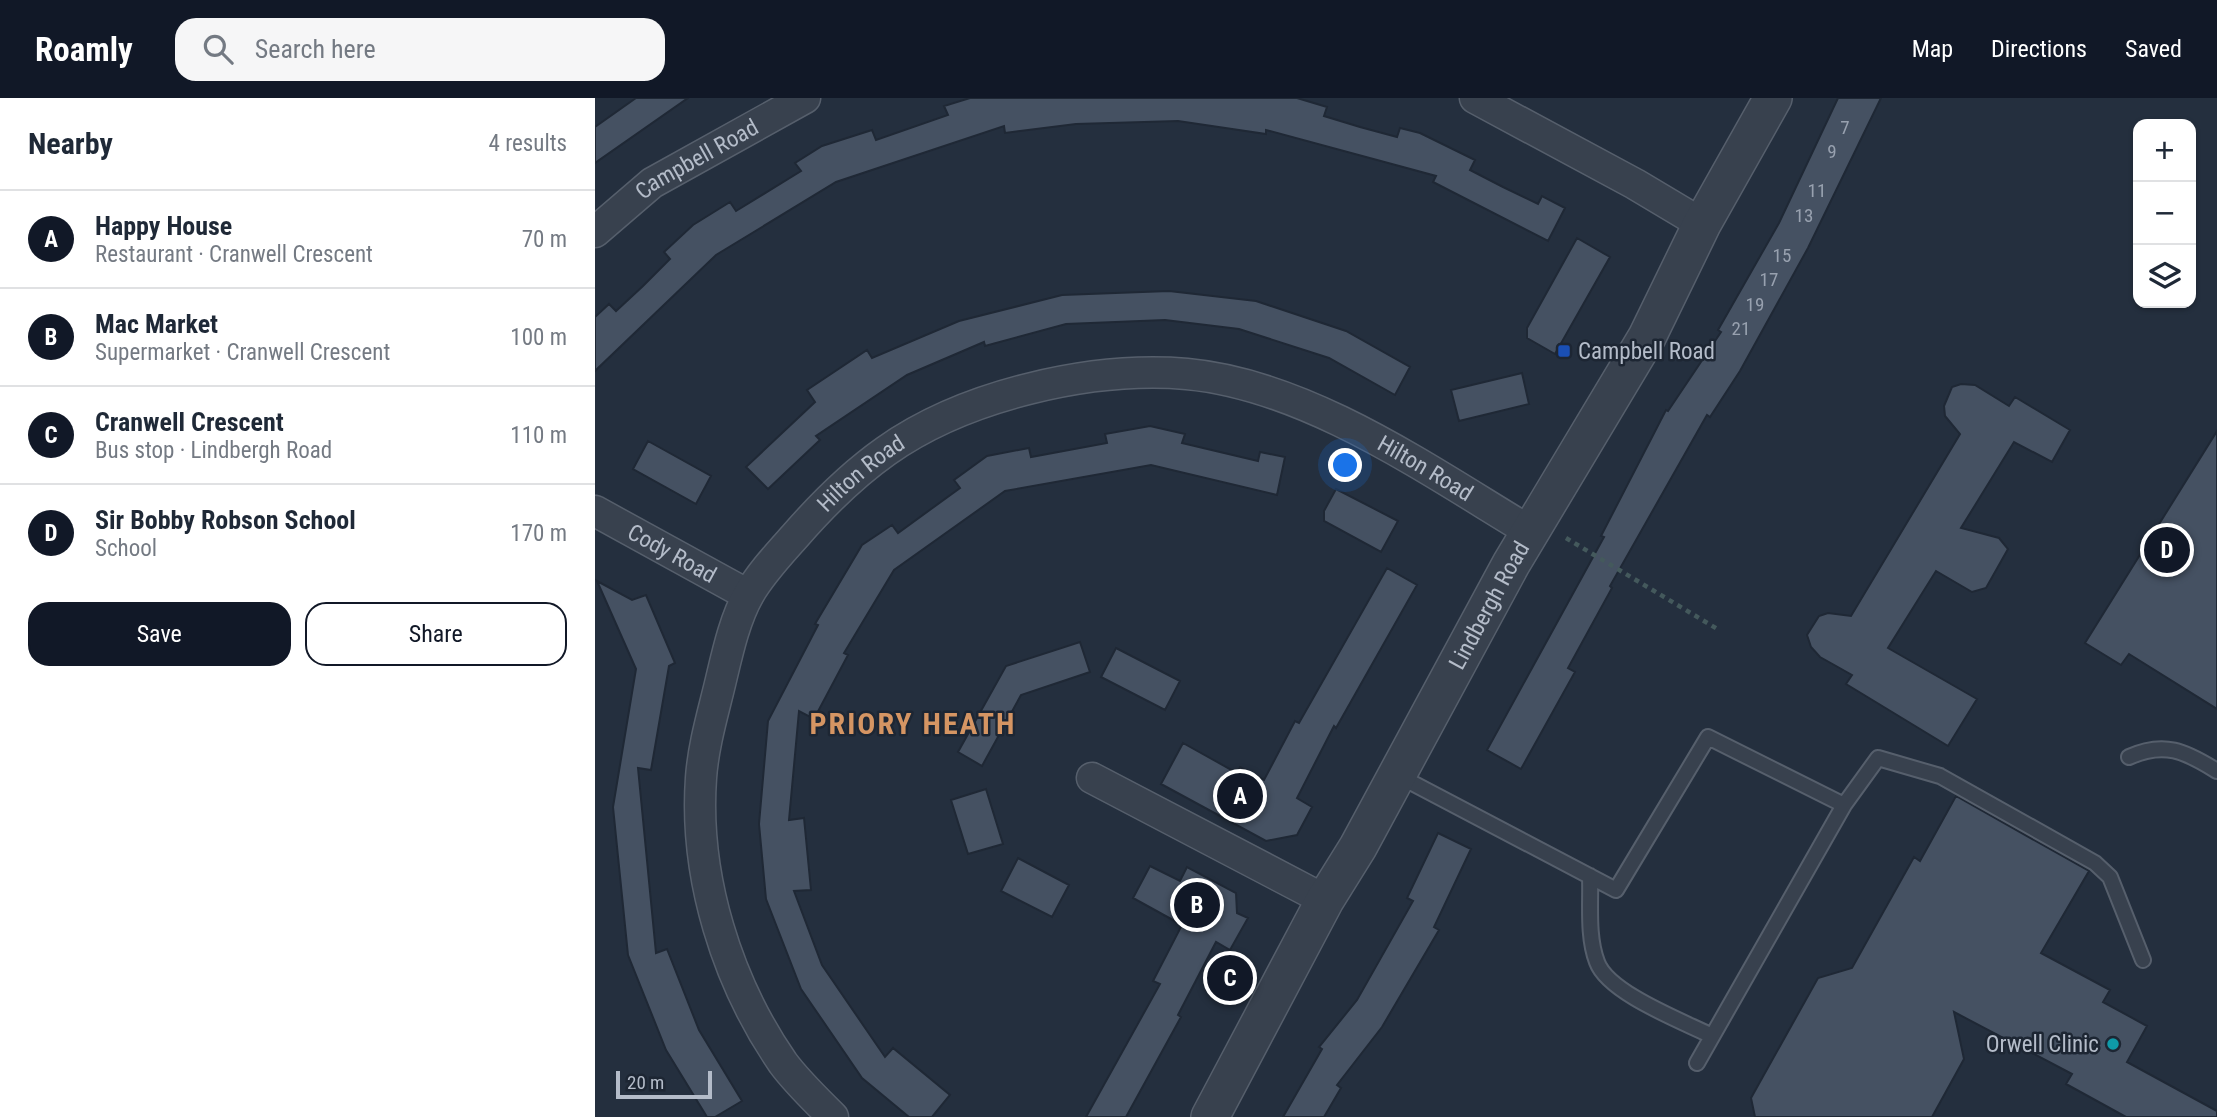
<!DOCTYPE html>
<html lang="en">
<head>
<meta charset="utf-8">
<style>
	:root { --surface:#fff; --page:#f6f6f7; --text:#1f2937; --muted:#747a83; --line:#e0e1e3; --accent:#111827 }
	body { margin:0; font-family:"Roboto Condensed",sans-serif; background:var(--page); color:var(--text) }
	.controls { position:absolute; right:21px; top:21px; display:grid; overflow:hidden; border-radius:14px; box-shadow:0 2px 5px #0004 }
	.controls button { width:63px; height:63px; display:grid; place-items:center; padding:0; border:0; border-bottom:2px solid var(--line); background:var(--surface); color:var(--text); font:35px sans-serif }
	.scale { position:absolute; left:21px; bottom:18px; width:96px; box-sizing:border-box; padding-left:7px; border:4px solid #b4bcc9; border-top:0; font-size:19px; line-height:24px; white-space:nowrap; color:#b4bcc9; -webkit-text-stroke:5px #1d2633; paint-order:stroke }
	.you { position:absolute; left:751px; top:368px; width:24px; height:24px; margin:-18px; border:5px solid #fff; border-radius:50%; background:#1a73e8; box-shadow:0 0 0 10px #1a73e833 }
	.badge { display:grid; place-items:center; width:46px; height:46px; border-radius:50%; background:var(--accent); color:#fff; font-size:23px; font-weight:700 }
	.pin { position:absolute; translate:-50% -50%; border:4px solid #fff; box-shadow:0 2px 7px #0006 }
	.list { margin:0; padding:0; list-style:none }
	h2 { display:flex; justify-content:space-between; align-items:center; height:91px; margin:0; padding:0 28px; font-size:30px }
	h2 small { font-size:23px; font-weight:400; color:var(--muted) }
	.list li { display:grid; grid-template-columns:46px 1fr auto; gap:21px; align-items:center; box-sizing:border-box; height:98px; padding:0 28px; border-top:2px solid var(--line) }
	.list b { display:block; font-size:26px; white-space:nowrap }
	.list p { margin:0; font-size:23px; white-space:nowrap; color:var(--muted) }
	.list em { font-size:23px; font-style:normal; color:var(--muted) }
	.actions { display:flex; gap:14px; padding:21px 28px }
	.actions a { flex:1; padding:16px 0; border:2px solid var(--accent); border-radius:21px; text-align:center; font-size:24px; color:var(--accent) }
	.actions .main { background:var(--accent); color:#fff }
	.icon { flex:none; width:38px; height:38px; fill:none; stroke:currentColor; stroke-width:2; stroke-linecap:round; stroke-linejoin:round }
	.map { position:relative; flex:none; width:1622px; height:1019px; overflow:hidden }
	header { display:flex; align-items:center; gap:42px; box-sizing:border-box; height:98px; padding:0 35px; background:var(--accent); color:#fff }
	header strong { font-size:33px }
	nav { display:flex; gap:38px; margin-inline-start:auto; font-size:24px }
	.search { width:490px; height:63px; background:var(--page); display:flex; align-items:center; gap:18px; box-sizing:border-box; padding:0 24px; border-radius:21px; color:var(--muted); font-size:26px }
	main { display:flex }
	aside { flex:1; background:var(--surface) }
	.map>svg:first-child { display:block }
	.building { fill:#455162; stroke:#1f2835; stroke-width:2 }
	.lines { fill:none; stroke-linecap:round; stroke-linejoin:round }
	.service-casing { stroke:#565f6c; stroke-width:18 }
	.minor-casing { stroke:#565f6c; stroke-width:33 }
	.tertiary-casing { stroke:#565f6c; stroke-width:40 }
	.path { stroke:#44595c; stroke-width:4.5; stroke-dasharray:5 5; stroke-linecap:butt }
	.service { stroke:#38414e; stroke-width:14 }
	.minor { stroke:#38414e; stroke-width:30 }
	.tertiary { stroke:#38414e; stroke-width:37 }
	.transit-dot { fill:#1a4fb4; stroke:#1d2633; stroke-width:2.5 }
	.culture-dot { fill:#0f9aa8; stroke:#1d2633; stroke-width:2.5 }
	.labels { text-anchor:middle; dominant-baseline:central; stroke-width:5; stroke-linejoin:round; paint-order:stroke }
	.number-label { font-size:19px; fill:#98a1af }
	.street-label { font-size:23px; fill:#b4bcc9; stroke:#1d2633 }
	.poi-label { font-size:23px; fill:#b4bcc9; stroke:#1d2633; text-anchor:start }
	.district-label { font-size:30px; font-weight:bold; letter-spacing:2px; fill:#d59563; stroke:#1d2633 }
</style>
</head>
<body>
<header>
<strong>Roamly</strong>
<div class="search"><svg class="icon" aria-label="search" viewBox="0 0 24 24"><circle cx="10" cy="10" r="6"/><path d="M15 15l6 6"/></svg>Search here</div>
<nav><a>Map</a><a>Directions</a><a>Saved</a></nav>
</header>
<main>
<aside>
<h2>Nearby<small>4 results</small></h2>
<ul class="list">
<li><span class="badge">A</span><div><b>Happy House</b><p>Restaurant · Cranwell Crescent</p></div><em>70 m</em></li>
<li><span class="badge">B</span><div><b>Mac Market</b><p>Supermarket · Cranwell Crescent</p></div><em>100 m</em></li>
<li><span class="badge">C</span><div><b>Cranwell Crescent</b><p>Bus stop · Lindbergh Road</p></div><em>110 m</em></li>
<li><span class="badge">D</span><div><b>Sir Bobby Robson School</b><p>School</p></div><em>170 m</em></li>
</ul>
<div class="actions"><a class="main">Save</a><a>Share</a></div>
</aside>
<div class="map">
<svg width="1622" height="1019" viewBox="0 0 1622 1019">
	<rect width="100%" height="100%" fill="#242f3e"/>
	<path class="building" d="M41 0H93L0 65V29Z
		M375 0H702L732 9 729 18 765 29 802 39 805 30 825 35 880 62 875 72 908 89 943 106 947 98 970 110 953 143 838 84 841 78 671 32V36L583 23 481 26 410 35 409 28 241 84 121 157 0 273V219L14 206 21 213 48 188 75 161 69 154 98 127 135 104 141 113 206 73 200 65 227 48 277 32 281 42 353 17 349 8Z
		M1243 0H1286L1213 150 1145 273 1115 319 1112 317 1015 488 1017 490 973 570 980 574 926 671 892 652 1009 439 1006 438 1071 312 1073 313 1126 234 1123 232 1184 125Z
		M982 140 1015 159 960 256 932 240V230Z
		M574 193 661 203 751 233 815 269 800 297 734 260 644 231 570 222 471 226 390 248 389 244 312 277 221 338 225 342 173 391 151 369 220 304 212 292 272 252 277 260 364 223 467 197Z
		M927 275 934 306 864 323 856 292Z
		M1366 286 1380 287 1414 308 1420 299 1475 332 1457 364 1419 344 1366 430 1404 440 1413 451 1391 490 1377 494 1341 473 1293 550 1382 601 1353 648 1251 586 1257 577 1225 559 1216 549 1212 537 1224 518 1233 515 1256 518 1365 336 1350 318 1349 308 1357 289Z
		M555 328 590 336 587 345 663 363 665 354 690 359 682 397 556 367 410 393 299 472 249 555 253 557 219 621 204 613 194 722 209 720 216 792 199 793 227 867 290 959 298 950 355 997 337 1019H314L267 980 206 891 171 801 164 726 173 623 223 527 220 526 267 447 297 427 303 435 365 390 359 382 392 358 434 350 436 359 512 345 510 336Z
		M1622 333V611L1534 556 1526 567 1490 545Z
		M53 343 116 378 101 406 38 371Z
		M741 391 803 423 786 454 729 423V413Z
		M792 470 822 487 741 630 739 628 702 700 717 709 702 737 671 743 566 686 588 645 642 675 645 669 669 682 700 623 704 625Z
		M2 483 37 502 51 497 80 565 74 568 56 672 43 670 61 855 72 851 104 932 147 1003 120 1019H112L71 952 33 857 18 709 41 571Z
		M485 544 495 574 426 597 387 668 363 654 411 568Z
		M521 550 585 583 570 612 506 579Z
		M391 691 408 746 373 756 356 702Z
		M1361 698 1494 773 1446 855 1515 892 1508 904 1552 928 1532 964 1622 1013V1019H1531L1471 986 1477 976 1359 914 1369 961 1337 1019H1160L1156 1000 1223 880 1257 870 1319 759 1325 763Z
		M843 735 876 751 839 829 844 832 787 929 742 987 746 990 729 1019H688L727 951 724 949 762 902 818 803 812 800Z
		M423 760 474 787 457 819 406 793Z
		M555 768 585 783 592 769 641 795 642 815 653 820 635 852 621 844 583 917 586 919 531 1019H491L565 886 558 883 587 827 538 800Z"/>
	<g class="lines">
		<defs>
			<path id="service" d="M1534 659C1569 643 1590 653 1622 673
				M804 678 1021 792 1113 639 1249 707
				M995 778C996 805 992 838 1002 864 1013 895 1087 923 1117 938
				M1102 965 1249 707 1283 660 1345 678 1500 765 1515 779 1548 862"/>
			<g id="minor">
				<path d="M880 0 1040 86 1107 126"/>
				<path id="s1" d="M0 134 57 85 210 0"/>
				<path id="s2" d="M0 413 153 497"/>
				<path d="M497 680 730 802"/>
				<path id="s3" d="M238 1019C221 1002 202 984 188 965 132 884 99 779 106 680 108 651 116 622 123 594 131 562 138 524 154 496 166 475 184 456 200 438 227 407 257 377 291 353 370 297 496 268 592 276 713 287 834 373 936 434"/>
			</g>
			<g id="tertiary">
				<path id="s4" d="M615 1019 730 802 763 749 916 466 1052 239 1107 126 1178 0"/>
			</g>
		</defs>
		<use href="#service" class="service-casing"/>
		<use href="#minor" class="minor-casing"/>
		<use href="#tertiary" class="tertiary-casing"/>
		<path class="path" d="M971 440 1124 532"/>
		<use href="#service" class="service"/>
		<use href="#minor" class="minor"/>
		<use href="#tertiary" class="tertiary"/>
	</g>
	<rect class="transit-dot" x="962" y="246" width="14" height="14" rx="3.5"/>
	<circle class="culture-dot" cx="1518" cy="946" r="7"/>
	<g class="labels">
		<g class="number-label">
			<text x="1250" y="29">7</text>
			<text x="1237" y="53">9</text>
			<text x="1222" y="92">11</text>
			<text x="1209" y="117">13</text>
			<text x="1187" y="157">15</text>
			<text x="1174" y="181">17</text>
			<text x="1160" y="206">19</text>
			<text x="1146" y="230">21</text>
		</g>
		<g class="street-label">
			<text stroke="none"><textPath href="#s1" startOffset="126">Campbell Road</textPath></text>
			<text stroke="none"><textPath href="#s3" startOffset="1340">Hilton Road</textPath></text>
			<text stroke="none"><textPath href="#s3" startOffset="732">Hilton Road</textPath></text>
			<text stroke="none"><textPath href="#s2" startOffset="88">Cody Road</textPath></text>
			<text stroke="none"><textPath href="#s4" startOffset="583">Lindbergh Road</textPath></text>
		</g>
		<g class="poi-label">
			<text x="983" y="253">Campbell Road</text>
			<text x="1504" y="946" text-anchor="end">Orwell Clinic</text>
		</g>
		<g class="district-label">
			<text x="318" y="625">PRIORY HEATH</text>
		</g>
	</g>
</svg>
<div class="controls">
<button>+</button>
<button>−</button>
<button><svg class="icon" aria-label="layers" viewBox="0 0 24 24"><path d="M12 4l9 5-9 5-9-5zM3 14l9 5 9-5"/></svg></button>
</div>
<div class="scale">20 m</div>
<div class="you"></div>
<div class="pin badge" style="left:645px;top:698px">A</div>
<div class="pin badge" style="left:602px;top:807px">B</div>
<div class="pin badge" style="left:635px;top:880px">C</div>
<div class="pin badge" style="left:1572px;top:452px">D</div>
</div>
</main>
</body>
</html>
